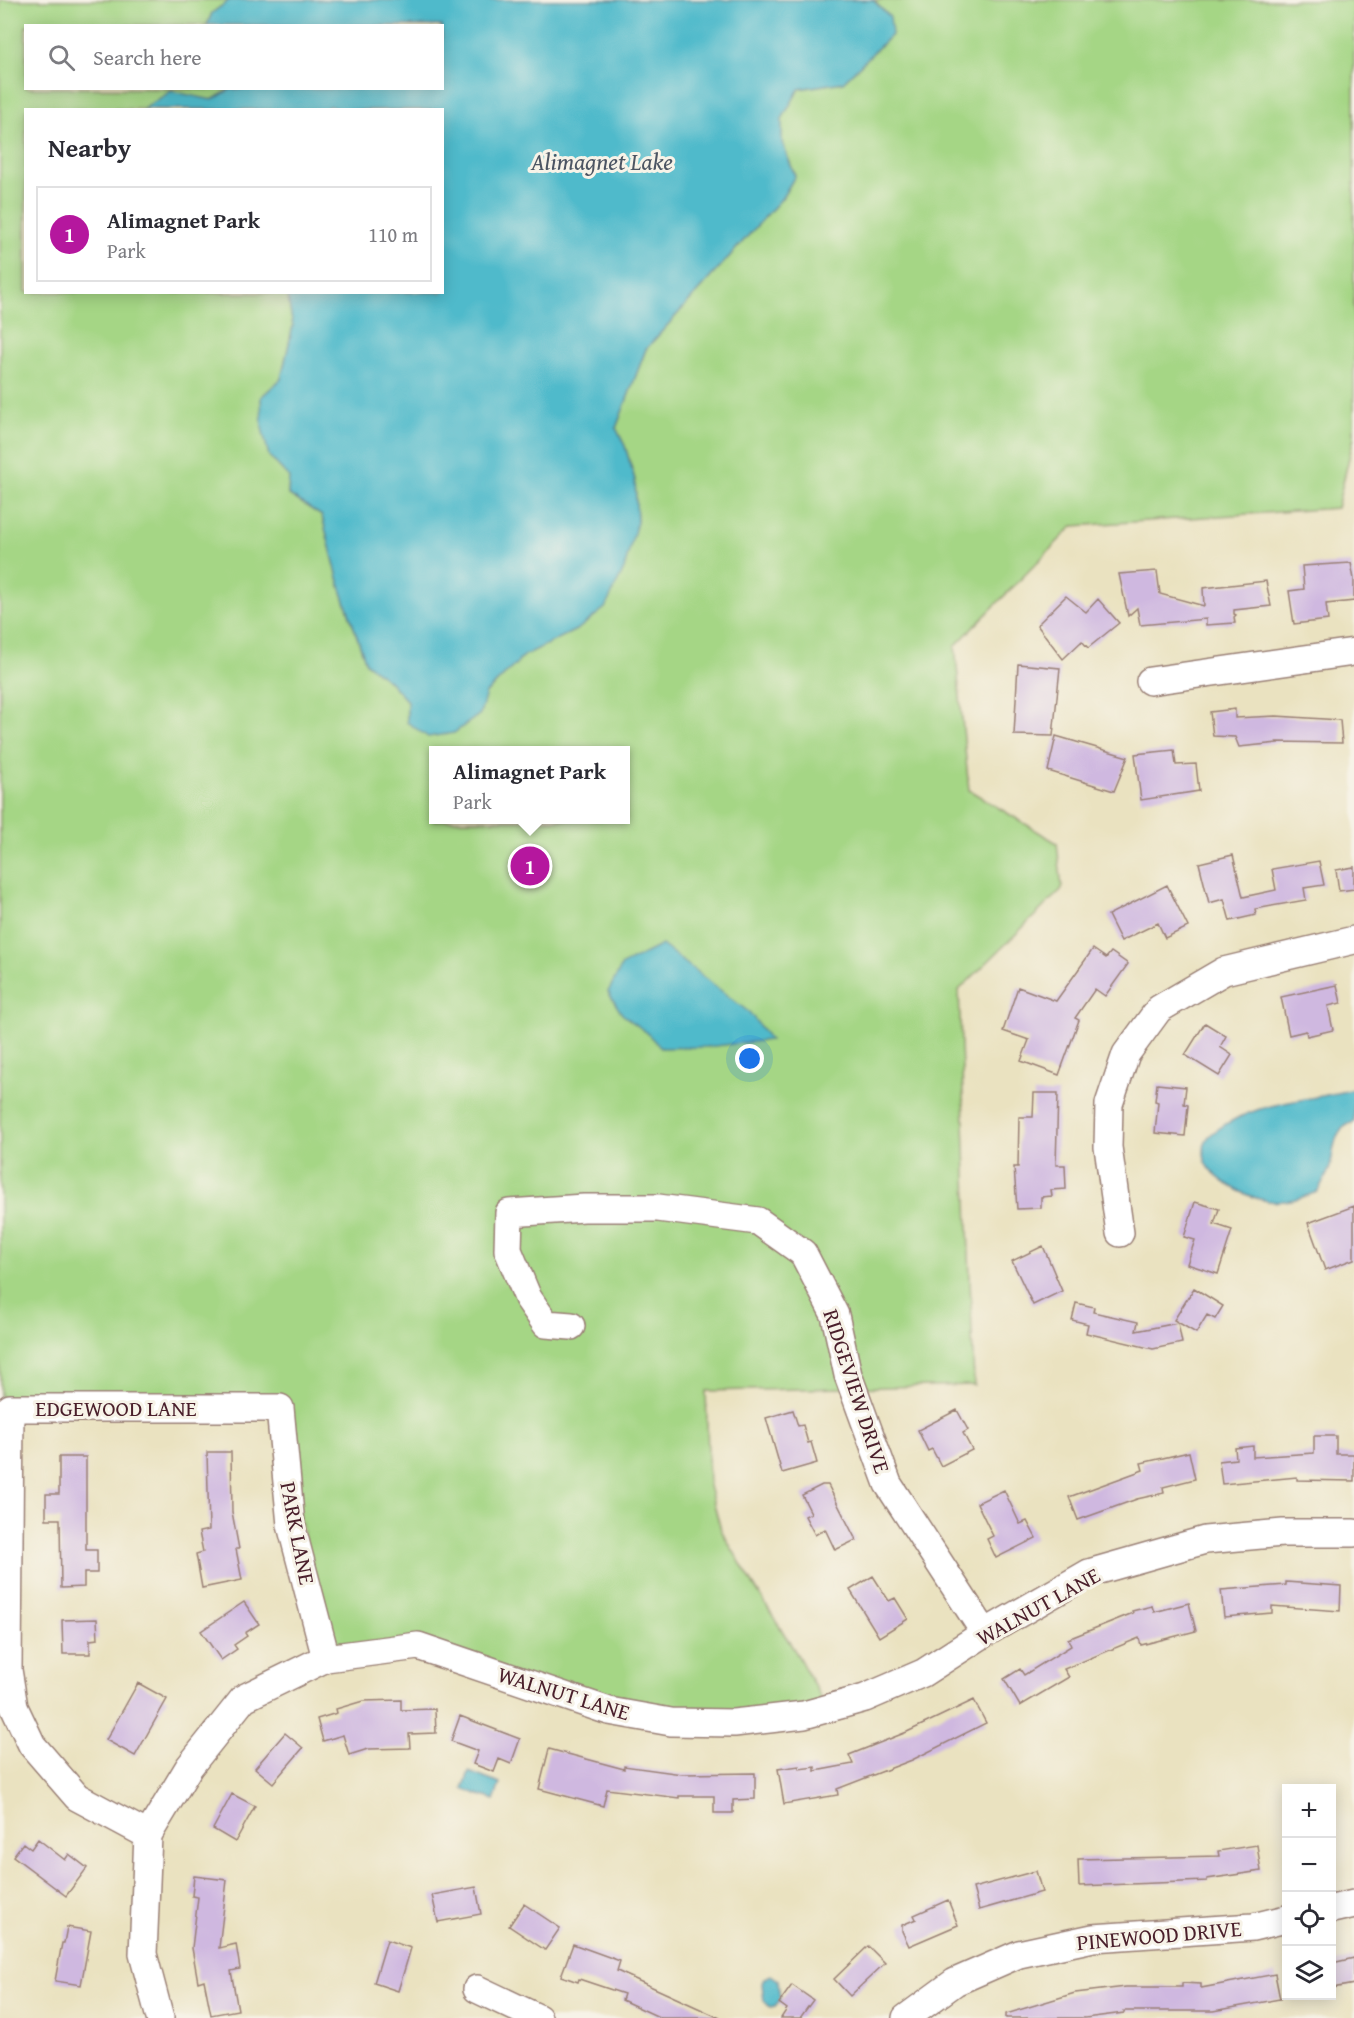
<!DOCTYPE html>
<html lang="en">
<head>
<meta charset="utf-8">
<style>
	:root { --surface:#fff; --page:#f2f2f3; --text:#2b2b33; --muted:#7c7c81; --line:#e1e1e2; --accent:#b5179e }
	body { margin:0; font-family:"Gentium Book Plus",serif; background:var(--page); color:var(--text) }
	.controls { position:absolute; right:18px; bottom:18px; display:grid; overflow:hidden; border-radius:0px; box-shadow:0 3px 15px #0003 }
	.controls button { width:54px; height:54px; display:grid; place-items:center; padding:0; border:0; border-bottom:2px solid var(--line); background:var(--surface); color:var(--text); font:30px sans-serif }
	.you { position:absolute; left:750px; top:1059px; width:21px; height:21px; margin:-15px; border:4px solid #fff; border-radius:50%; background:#1a73e8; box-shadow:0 0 0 9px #1a73e833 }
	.badge { display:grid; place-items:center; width:39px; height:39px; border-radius:50%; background:var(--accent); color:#fff; font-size:20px; font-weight:700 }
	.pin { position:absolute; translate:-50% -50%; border:3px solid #fff; box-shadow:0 2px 6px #0006 }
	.popup { position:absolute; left:429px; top:746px; width:201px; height:78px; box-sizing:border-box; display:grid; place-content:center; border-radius:0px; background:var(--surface); filter:drop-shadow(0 2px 4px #0005); font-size:20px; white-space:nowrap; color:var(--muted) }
	.popup b { font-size:22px; color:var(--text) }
	.popup::after { content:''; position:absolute; left:50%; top:100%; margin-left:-12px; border:12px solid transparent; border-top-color:var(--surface) }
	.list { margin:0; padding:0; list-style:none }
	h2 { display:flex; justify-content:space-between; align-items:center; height:78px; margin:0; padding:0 24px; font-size:26px }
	h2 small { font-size:20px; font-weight:400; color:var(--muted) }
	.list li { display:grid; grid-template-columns:39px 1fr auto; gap:18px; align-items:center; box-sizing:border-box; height:96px; margin:0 12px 12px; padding:0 12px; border:2px solid var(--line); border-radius:0px }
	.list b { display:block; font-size:22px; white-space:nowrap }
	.list p { margin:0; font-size:20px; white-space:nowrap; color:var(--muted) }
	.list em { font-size:20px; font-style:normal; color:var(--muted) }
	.icon { flex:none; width:33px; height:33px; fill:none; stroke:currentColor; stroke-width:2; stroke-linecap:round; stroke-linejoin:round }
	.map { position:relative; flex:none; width:1354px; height:2018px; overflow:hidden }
	.search { position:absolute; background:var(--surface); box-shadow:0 3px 15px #0003; left:24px; top:24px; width:420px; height:66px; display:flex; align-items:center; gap:15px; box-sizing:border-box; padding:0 21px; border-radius:0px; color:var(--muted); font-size:22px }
	.panel { position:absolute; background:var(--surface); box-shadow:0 3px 15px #0003; left:24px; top:108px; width:420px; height:186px; border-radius:0px }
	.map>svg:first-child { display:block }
	.green { fill:#a5d685; stroke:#787a58; stroke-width:1.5; fill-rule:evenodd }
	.water { fill:#4fbacb; stroke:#4c6c7b; stroke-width:1.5 }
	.building { fill:#cfb8e0 }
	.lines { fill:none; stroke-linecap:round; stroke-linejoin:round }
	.minor-casing { stroke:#9a8076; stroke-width:30 }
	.minor { stroke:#fff; stroke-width:27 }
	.labels { text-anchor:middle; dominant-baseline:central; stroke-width:6; stroke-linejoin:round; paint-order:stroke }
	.street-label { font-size:22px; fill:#4a1f2b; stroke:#f7f3e8 }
	.water-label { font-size:24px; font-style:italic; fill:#4c5563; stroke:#f7f3e8 }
</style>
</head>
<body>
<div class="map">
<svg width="1354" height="2018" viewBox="0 0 1354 2018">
	<rect width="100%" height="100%" fill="#f7f3e8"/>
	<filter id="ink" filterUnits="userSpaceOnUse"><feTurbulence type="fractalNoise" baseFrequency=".0167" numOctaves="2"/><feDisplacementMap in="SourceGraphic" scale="12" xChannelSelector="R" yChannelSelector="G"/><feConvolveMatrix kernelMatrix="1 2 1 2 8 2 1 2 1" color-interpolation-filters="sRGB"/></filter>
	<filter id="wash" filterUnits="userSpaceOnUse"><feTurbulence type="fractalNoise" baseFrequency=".008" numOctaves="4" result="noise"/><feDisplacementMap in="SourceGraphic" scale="24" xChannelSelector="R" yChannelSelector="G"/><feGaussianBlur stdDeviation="1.35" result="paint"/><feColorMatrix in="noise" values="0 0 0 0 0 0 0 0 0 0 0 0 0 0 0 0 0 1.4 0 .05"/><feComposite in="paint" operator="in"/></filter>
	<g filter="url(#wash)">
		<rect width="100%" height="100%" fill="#eae2c0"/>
		<path class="green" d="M0 0H230L212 13 207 25 26 26V88L231 89 212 100 171 92 143 109 26 110V292L287 293 293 326 281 379 261 397 269 456 289 477 288 494 322 516 341 589 366 663 389 681 407 701V722L486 693 525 655 578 629 637 522 635 480 625 446 616 428 646 349 782 198 795 176 782 142V119L799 89 843 82 892 34 877 3 873 0H1354V437L1337 508 1073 526 955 646 969 790 1057 843 1062 889 959 990 974 1385 706 1391 709 1486 721 1530 751 1581 798 1656 826 1708 671 1722 418 1646 326 1658 280 1408H10L0 1398ZM434 750H626V820H434Z"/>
		<path class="water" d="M230 0H873L890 17 892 34 843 82 799 89 782 119V142L795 176 782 198 646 349 616 428 625 446 635 480 637 522 624 569 605 608 578 629 525 655 486 693 480 714 454 733 428 737 407 722V701L389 681 366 663 341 589 322 516 288 494 289 477 269 456 262 428 261 397 281 379 293 326 287 293 442 292V110H342L329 106 323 110 143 109 171 91 212 100 231 89 442 88V26L207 25 212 13Z
			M662 945 750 1013 770 1040 706 1047 661 1048 646 1032 622 1014 608 992 622 965Z
			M1354 1089V1122C1330 1130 1336 1150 1329 1170 1326 1177 1321 1185 1317 1192 1301 1198 1286 1203 1268 1201 1246 1197 1203 1177 1204 1151 1204 1142 1207 1137 1214 1132 1257 1100 1305 1102 1354 1089Z
			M469 1772 500 1784 494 1800 463 1789Z
			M771 1975 778 1980 780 2000 775 2006 770 2007 764 2001 762 1983 764 1978Z"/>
		<g id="blocks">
			<path class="building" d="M1351 563 1354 579V601L1326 604 1328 620 1294 624 1289 591 1304 589 1302 566Z
				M1157 571 1160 594 1204 606 1203 588 1266 581 1271 606 1234 610V614L1236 615 1234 617 1235 623 1206 625V619L1140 625 1137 608 1128 616 1119 574Z
				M1066 596 1086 612 1098 599 1119 623 1088 648 1082 641 1063 659 1037 625Z
				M1018 664 1060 668 1053 736 1014 735Z
				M1235 709V718L1276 716 1340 720 1342 743 1277 742 1278 743 1239 747 1235 737 1213 736 1210 712Z
				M1056 736 1128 757 1114 791 1048 771Z
				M1174 750 1176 765 1196 764 1199 791 1141 800 1135 754Z
				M1233 855 1243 897 1276 890 1272 869 1319 861 1324 885 1304 888 1306 900 1255 909 1256 915 1230 921 1224 899 1209 903 1199 863Z
				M1354 867V889L1339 891 1336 870Z
				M1167 885 1188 927 1165 938 1158 923 1121 941 1108 915Z
				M1093 949 1106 958 1111 952 1128 964 1105 996 1095 989 1075 1018 1079 1020 1059 1075 1021 1061 1029 1040 1003 1031 1018 987 1056 1001Z
				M1337 985 1341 1003 1328 1006 1333 1030 1307 1036 1306 1031 1289 1035 1281 997Z
				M1205 1023 1226 1036 1220 1047 1232 1055 1219 1076 1185 1055Z
				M1157 1084 1186 1087 1184 1104 1188 1105 1185 1136 1155 1133 1158 1102 1155 1101Z
				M1034 1093H1058L1056 1165H1065L1066 1189 1051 1190 1052 1196 1041 1197V1208L1017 1209 1014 1167H1018L1019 1117H1033Z
				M1195 1202 1219 1209 1214 1224 1232 1230 1218 1274 1187 1264 1195 1240 1184 1237Z
				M1354 1206V1259L1325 1270 1308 1223Z
				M1043 1246 1062 1291 1033 1305 1012 1261Z
				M1194 1288 1223 1306 1215 1319 1207 1315 1196 1333 1174 1320Z
				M1076 1303 1094 1307 1093 1312 1138 1322 1136 1331 1178 1323 1182 1343 1153 1349 1086 1333 1088 1324 1072 1320Z
				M793 1410 798 1426 803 1425 808 1443 811 1442 817 1463 782 1473 766 1418Z
				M957 1410 968 1430 963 1433 972 1450 941 1466 932 1449 928 1451 918 1430Z
				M1314 1436H1336V1454H1354V1481L1297 1480V1477L1222 1484 1219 1461 1236 1459 1235 1448 1253 1446V1457L1314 1453Z
				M207 1452H231L232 1512 239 1549H236L242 1580 202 1588 196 1554 203 1552 199 1532 209 1530Z
				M1189 1452 1195 1479 1163 1487 1164 1493 1137 1499 1078 1520 1069 1497 1143 1470 1141 1463Z
				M59 1457H86V1550H97V1573H84V1587L61 1588 60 1519H46V1494H59Z
				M822 1485H828L856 1540 835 1550 825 1529 815 1535 805 1516 811 1513 802 1495Z
				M1004 1490 1020 1524 1027 1521 1036 1538 996 1558 987 1539 993 1536 977 1503Z
				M873 1576 889 1601 895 1598 908 1619 879 1637 850 1590Z
				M1286 1582 1341 1586 1340 1611 1272 1606V1613L1224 1617 1221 1590 1286 1585Z
				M244 1602 259 1624 245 1633 247 1636 234 1645 237 1649 221 1660 201 1631Z
				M1189 1603 1196 1631 1141 1645 1139 1638 1064 1669 1069 1677 1020 1706 1004 1679 1020 1669 1024 1675 1071 1646 1068 1639 1133 1613 1132 1611 1152 1606 1154 1612Z
				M97 1619 98 1639 90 1640V1654H63L62 1620Z
				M138 1683 167 1699 135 1756 106 1740Z
				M401 1700V1710L435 1709 436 1733 409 1734 410 1748 368 1749 349 1755 343 1735 323 1741 317 1719 337 1713 336 1709 363 1701Z
				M974 1700 986 1723 912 1760 837 1789 838 1795 784 1804 778 1769 799 1766V1769L815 1767V1771L853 1764 849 1755 907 1732Z
				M460 1716 520 1739 511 1764 499 1759 494 1772 473 1764 478 1751 451 1741Z
				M285 1733 303 1748 273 1783 255 1768Z
				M549 1749 624 1769V1766L682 1774 755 1773V1799L733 1800V1813H714V1796H679V1798L607 1789 603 1806 539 1789Z
				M232 1794 255 1806 235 1842 213 1829Z
				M38 1839 65 1860 69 1854 87 1868 66 1896 13 1856 23 1843 31 1849Z
				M1257 1845 1261 1871 1207 1879V1881L1079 1886 1078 1859 1219 1856 1218 1851Z
				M1036 1871 1042 1892 979 1910 973 1888Z
				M194 1876 227 1880 219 1948 236 1944 240 1969 231 1971 238 2010 211 2015 204 1980 198 1982 192 1948 198 1897 192 1896Z
				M476 1887 481 1914 438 1922 432 1895Z
				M948 1900 958 1925 909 1946 902 1931V1925L916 1919 914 1915Z
				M524 1904 560 1928 545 1950 509 1926Z
				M67 1927 91 1931 81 1985 55 1981 62 1943H64Z
				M387 1940 411 1948 398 1991 374 1983Z
				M573 1944 620 1961 617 1971 720 2018H661L622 2000 624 1994 579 1979 578 1982 561 1976Z
				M868 1946 885 1963 850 1996 834 1979Z
				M1354 1958V1984L1332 1988V1963Z
				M1275 1974 1280 1999 1214 2011H1124V2013L1085 2018H1006V2014L1075 1993 1126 1987H1182V1983L1201 1984V1988Z
				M792 1985 813 2000 800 2018H781L787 2009 779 2003Z"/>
		</g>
	</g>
	<g filter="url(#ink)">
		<use href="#blocks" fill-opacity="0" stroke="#9a8076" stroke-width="1.5"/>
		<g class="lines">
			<defs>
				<path id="minor" d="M1150 681 1354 652
					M1120 1233 1108 1147 1109 1104 1126 1054 1159 1009 1224 971 1354 940
					M571 1326 546 1324 528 1298 508 1250 509 1213 584 1208H658L758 1221 803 1253 835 1315 848 1375 888 1484 985 1633
					M148 1835 77 1797 32 1745 14 1707 8 1670 10 1408H280L291 1525 326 1658
					M1332 1909 1354 1904
					M477 1989 538 2018
					M160 2018 143 1954 148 1835 189 1767 244 1698 326 1658 418 1646 609 1711 671 1722 734 1723 804 1715 865 1698 923 1673 985 1633 1089 1573 1205 1540 1283 1533H1354
					M906 2018 955 1982 1019 1954 1093 1938 1253 1927 1286 1919"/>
			</defs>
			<use href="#minor" class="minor-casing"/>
			<use href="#minor" class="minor"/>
		</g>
	</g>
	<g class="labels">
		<g class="street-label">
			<text transform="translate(857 1391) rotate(72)">RIDGEVIEW DRIVE</text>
			<text x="116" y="1408">EDGEWOOD LANE</text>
			<text transform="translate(298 1533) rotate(79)">PARK LANE</text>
			<text transform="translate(1038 1606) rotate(-29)">WALNUT LANE</text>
			<text transform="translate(564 1693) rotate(17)">WALNUT LANE</text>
			<text transform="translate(1159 1935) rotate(-5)">PINEWOOD DRIVE</text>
		</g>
		<g class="water-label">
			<text x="602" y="161">Alimagnet Lake</text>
		</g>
	</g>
</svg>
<div class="controls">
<button>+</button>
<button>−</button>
<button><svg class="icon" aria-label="locate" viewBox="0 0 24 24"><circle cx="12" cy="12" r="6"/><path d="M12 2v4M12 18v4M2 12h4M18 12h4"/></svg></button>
<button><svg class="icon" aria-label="layers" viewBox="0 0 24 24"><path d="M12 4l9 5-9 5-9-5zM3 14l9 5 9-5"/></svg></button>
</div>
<div class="you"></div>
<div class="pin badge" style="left:530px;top:866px">1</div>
<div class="popup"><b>Alimagnet Park</b>Park</div>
<div class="search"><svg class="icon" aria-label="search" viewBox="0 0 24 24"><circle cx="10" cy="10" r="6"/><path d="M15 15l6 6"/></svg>Search here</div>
<section class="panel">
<h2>Nearby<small></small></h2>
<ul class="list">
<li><span class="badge">1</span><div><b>Alimagnet Park</b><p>Park</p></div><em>110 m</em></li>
</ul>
</section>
</div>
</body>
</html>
